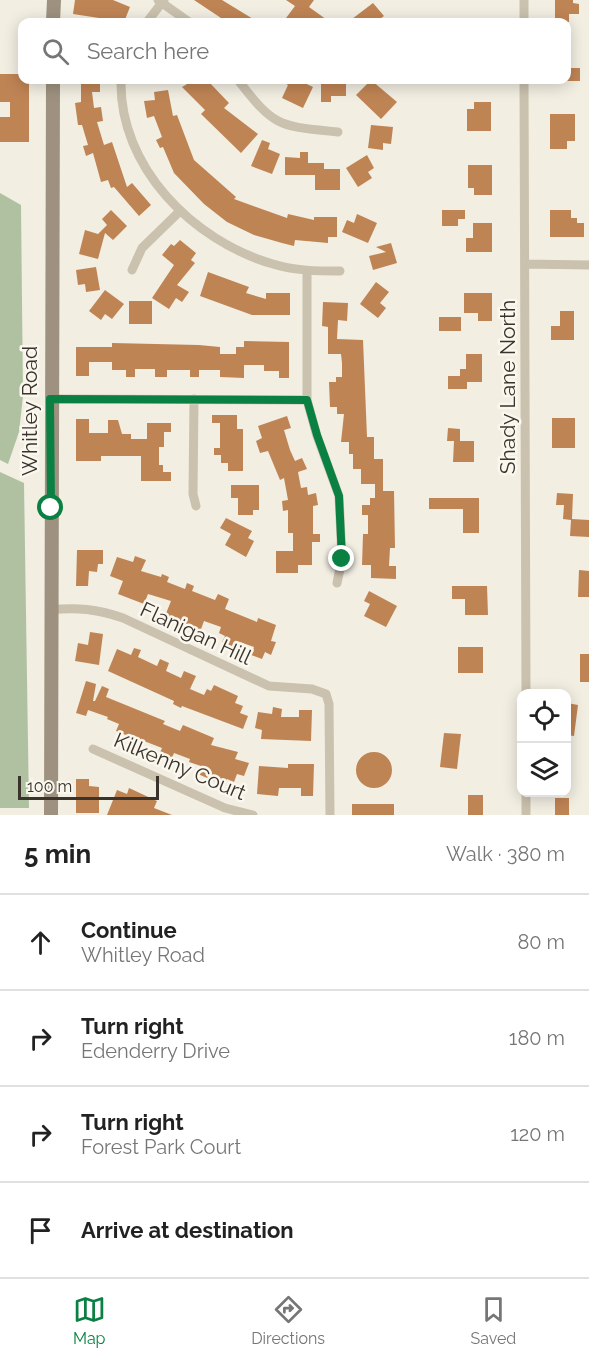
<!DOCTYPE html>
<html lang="en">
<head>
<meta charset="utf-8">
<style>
	:root { --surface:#fff; --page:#f2f2f2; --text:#222; --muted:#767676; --line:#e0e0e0; --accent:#0b8043 }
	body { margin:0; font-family:Raleway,sans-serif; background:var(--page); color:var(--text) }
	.controls { position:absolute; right:18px; bottom:18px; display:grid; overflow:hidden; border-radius:12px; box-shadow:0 3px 15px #0003 }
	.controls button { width:54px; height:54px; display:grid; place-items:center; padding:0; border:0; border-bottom:2px solid var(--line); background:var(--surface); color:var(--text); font:30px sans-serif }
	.scale { position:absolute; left:18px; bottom:15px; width:141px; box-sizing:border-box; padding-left:6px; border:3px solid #3a332c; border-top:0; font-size:16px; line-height:21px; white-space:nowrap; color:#3a332c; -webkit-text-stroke:4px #faf7ef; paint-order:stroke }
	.stop { position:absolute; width:18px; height:18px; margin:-14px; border:4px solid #0b8043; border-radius:50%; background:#fff }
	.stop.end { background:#0b8043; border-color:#fff; box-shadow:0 2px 6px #0008 }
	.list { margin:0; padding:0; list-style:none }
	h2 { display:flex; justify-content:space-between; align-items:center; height:78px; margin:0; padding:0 24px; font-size:26px }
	h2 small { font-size:20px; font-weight:400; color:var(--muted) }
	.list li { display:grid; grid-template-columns:39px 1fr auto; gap:18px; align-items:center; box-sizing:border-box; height:96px; padding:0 24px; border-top:2px solid var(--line) }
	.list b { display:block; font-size:22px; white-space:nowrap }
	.list p { margin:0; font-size:20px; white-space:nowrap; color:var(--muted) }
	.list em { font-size:20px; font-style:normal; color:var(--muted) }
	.icon { flex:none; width:33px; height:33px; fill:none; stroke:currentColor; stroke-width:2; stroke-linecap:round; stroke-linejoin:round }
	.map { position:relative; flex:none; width:589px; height:815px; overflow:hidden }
	.search { position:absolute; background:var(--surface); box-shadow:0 3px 15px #0003; left:18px; right:18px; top:18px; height:66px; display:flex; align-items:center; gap:15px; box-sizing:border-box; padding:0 21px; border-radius:12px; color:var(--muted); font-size:22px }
	.sheet { height:462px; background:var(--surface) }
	nav { display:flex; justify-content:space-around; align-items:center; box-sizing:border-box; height:84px; border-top:2px solid var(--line); background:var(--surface); font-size:16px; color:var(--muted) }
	nav a { display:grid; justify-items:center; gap:3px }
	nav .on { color:var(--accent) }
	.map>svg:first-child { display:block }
	.green { fill:#b0c1a2 }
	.building { fill:#bf8454 }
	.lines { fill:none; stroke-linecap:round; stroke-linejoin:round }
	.street { stroke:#cac1ae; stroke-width:9 }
	.secondary { stroke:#9e917f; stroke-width:14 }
	.route { stroke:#0b8043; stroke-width:8 }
	.labels { text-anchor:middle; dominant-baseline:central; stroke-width:5; stroke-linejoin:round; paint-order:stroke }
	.street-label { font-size:21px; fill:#3a332c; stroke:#faf7ef }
</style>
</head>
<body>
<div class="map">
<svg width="589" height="815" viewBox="0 0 589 815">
	<rect width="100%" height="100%" fill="#f2eee2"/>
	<path class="green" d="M0 193 21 205 23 396 19 432 8 464 0 460Z
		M0 472 24 483 29 808H0Z"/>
	<path class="building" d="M75 0H113L130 7 124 22H98L99 18 73 14Z
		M194 0H222L258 22H227Z
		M286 0H314L309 7 330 22H292L286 18 295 6Z
		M555 0H573V3L579 4V14H569V22H555Z
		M373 3 384 16 376 22H348Z
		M567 68H580V81H567Z
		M0 74H22V80H29V142H0V117H10V102H0Z
		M81 80H100V92H92L94 108 101 107 103 121 97 122 104 145 112 142 127 187 132 183 151 205 139 216 114 187 111 188 108 180 101 182 93 153 86 156 83 146 88 145 82 125H78L75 103 81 102Z
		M194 80H207L229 103 224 108 258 134 241 153 201 114 205 110 182 87Z
		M280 80H298L313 87 303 108 282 98 288 85Z
		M321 80 346 82V96H331V102H321Z
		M371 80 397 102 381 119 356 95Z
		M168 90 173 116 177 115 194 160 236 197 234 199 287 218 288 214 314 220V217H337V237H328V243L295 240 294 246 282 243 254 235 227 222 204 204 174 173 163 147 160 148 156 140 162 137 154 116 147 118 144 101 155 100 154 92Z
		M474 102H491V131H467V109H474Z
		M550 114H575V141H567V149H550Z
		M371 125 393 127 391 144 383 143V150L368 148Z
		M262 140 270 143 268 149 280 154 272 174 251 166Z
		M300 152H308V163H324V169H340V190H315V175H285V157L300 158Z
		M367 155 374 168 368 172 372 178 358 187 346 168Z
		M468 165H492V195H474V188H468Z
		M111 210 127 226 113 240 105 233 98 259 79 254 85 230 98 234 107 225 102 219Z
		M442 210H465V219H458V226H442Z
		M550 210H571V218H577V223H584V237H550Z
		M357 214 377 223 368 243 342 232 347 220 354 223Z
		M473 223H492V252H466V238H473Z
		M180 240 196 253 191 260 195 263 177 285 189 292 182 302 176 298 169 309 152 298 174 265 162 255 171 244 174 246Z
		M391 243 397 263 373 270 369 256 386 252 376 247Z
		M96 267 100 290 86 292 85 284 78 285 76 270Z
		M208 272 249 287 246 293 266 299V293H290V315H252L200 296Z
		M376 282 389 292 380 303 386 308 378 318 360 304Z
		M105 290 124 304 112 319 105 314 101 320 89 311Z
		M464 293H492V321H478V313H464Z
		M129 301H152V324H129Z
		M323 302 348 303 347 321 338 320 337 339 363 340 367 437H374V459H383V491H394L395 548H390L389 566H396V579L371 578V565H362L363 534H368V515H362V505H370V498H375V484H361V469H353V454H349V442H341L344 414H337V407H330L329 382H336V377H342V363L341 354H328V327L322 326Z
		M560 311H574V340H551V326H560Z
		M439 317H461V331H439Z
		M244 341 289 342V378H279V371H264V365H244V378L220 377V370H199V377H190V370H167V377H155V369H135V377H126V370H112V362H89V376H76V347H112V343L199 345 220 347V354H236V347H244Z
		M466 354H482V382H467V389H448V376H460V369H466Z
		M212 415H237V429H243V471H228V463H221V455H214V448H220V423H212Z
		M287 416 291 428 284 430 290 450 295 461 302 458 307 469 298 472 301 488 307 487 308 495 316 493 318 505 313 506V534H320V542H312V565H298V573H276V551H293V533H288V510L283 511 282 501 288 500 284 478 280 480 268 451 260 453 256 441 262 438 258 426Z
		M552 418H575V448H552Z
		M76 419H89V433H108V420H118L122 434H131V439H147V423H171V432H164V447H159V465H163V472H171V481H141V456H101V461H76Z
		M448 428 460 429V441H474V462H453L454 441H447Z
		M231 485H259V510H253V515H238V498H231Z
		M557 493 573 494 572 519 589 520V537L570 536 571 520 563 519 564 505H556Z
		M429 498H479V533H463V509H429Z
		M226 518 252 531 248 538 254 541 246 557 225 545 231 534 220 528Z
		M77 550H103V564H98L97 572 89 571 88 586H76Z
		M135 556 146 560 141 571 161 577 162 574 169 577 167 582 185 589 187 583 194 586 192 591 215 600 218 594 229 599 225 609 257 622 258 618 276 625 271 641 276 642 271 655 265 652 262 659 251 655 254 647 237 641 234 647 222 642 225 636 219 633 221 627 204 621 200 632 165 616 171 601 148 594 144 604 118 594 123 581 110 576 117 557 133 562Z
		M579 570 589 571V597H578Z
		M452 586H487L488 615H465V599H452Z
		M369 591 397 606 386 627 364 616 370 604 364 601Z
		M90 632 103 634 99 665 75 661 78 643 88 645Z
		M458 647H483V673H458Z
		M134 648 141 650 138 657 157 666 160 659 169 663 166 671 181 678 184 671 196 676 190 689 204 695 207 689 211 691 214 685 238 696 235 703 243 706 240 713 248 716 243 729 182 706 181 708 173 704 174 701 108 671 117 649 131 655Z
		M580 654H589V682H580Z
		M86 681 96 684 93 701H95L102 686 109 689 106 697 165 721 163 724 180 731 183 725 214 738 211 745 238 752 235 759 249 763 244 776 237 774 234 782 227 779 225 784 214 781 198 774 201 766 189 762 190 759 174 753 171 760 159 755 162 748 144 741 142 747 131 742 133 738 116 731 119 724 107 719 108 717 88 710 86 716 76 713Z
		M567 703 578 705 574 736 567 735Z
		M273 707 282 709 281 717H299V710H312L311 741 261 739 262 730 255 728 258 712 272 714Z
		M444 733 461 734 457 769 440 767Z
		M356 770a18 18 0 1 1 36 0a18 18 0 1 1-36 0Z
		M288 764H314L313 796H301V788H279L278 796 257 794 259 766 288 768Z
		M76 779H89V786L99 787V813H76Z
		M129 788 157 801 154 808 172 815H107L117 790 127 794Z
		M468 795H483V815H468Z
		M555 798H569V815H555Z
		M352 804H394V815H352Z"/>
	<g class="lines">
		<path class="street" d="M158 0 189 22
			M524 0V22
			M147 22 164 0
			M121 80C119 167 193 241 273 264 295 271 318 271 340 271
			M238 80C275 128 279 126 338 132
			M524 80 526 694
			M525 264 589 265
			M132 270 142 248 180 211
			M307 271V400L317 436 339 496 342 559 337 583
			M50 399 307 400
			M194 399 193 494 196 506
			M50 610C77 607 97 609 123 618L269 686 312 689 326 694 329 704 330 815
			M93 749 225 808 253 815
			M526 815V792"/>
		<path class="secondary" d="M53 22 54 0
			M51 815 53 80"/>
	</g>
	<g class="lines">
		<path class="route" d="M51 508 50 399 307 400 317 435 339 496 342 559"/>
	</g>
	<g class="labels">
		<g class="street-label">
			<text transform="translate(507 387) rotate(-90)">Shady Lane North</text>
			<text transform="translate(29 411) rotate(-90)">Whitley Road</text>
			<text transform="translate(196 633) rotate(25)">Flanigan Hill</text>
			<text transform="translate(180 766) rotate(23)">Kilkenny Court</text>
		</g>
	</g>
</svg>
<div class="controls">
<button><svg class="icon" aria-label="locate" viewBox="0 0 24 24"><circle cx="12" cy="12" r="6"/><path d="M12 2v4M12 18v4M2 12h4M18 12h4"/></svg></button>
<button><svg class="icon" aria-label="layers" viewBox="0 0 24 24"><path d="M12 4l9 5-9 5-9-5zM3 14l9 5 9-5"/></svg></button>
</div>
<div class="scale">100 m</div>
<div class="stop" style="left:51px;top:508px"></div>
<div class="stop end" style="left:342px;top:559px"></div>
<div class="search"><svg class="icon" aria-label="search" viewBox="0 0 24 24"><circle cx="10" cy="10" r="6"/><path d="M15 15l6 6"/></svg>Search here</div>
</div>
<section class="sheet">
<h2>5 min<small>Walk · 380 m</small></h2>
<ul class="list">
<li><svg class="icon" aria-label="ahead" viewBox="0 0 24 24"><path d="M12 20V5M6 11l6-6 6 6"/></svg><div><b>Continue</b><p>Whitley Road</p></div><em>80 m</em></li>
<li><svg class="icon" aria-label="right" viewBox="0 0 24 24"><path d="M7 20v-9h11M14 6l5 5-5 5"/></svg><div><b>Turn right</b><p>Edenderry Drive</p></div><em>180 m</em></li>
<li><svg class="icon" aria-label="right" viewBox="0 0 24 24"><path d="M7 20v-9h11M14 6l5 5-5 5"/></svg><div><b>Turn right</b><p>Forest Park Court</p></div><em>120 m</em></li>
<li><svg class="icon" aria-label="arrive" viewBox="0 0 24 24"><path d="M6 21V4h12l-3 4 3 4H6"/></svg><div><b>Arrive at destination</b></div></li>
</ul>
</section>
<nav>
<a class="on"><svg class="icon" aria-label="map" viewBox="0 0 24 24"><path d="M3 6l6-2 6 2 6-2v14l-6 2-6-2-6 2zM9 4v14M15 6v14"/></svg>Map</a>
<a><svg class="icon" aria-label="directions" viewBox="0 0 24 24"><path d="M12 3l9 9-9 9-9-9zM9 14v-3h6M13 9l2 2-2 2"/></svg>Directions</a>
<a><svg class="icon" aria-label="saved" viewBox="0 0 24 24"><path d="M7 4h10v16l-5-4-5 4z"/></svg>Saved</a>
</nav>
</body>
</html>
